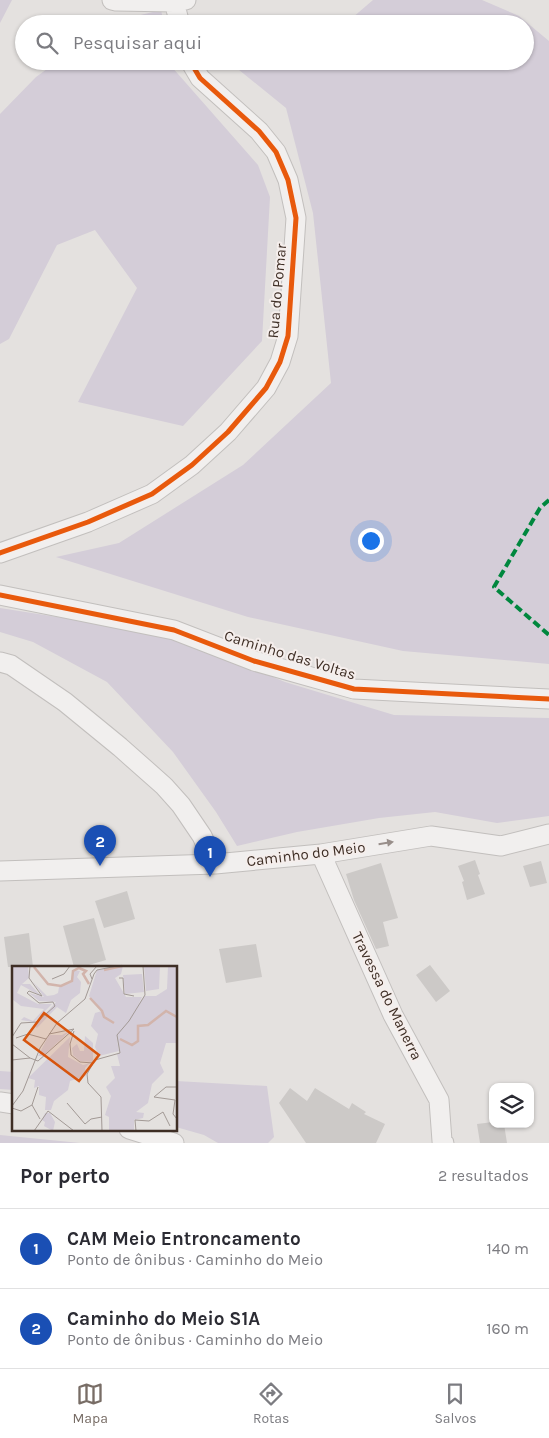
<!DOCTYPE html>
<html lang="pt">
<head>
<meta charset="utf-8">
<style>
	:root { --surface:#fff; --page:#f7f7f7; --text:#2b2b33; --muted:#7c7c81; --line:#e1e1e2; --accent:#786d66 }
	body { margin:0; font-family:Karla,sans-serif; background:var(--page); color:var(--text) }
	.controls { position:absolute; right:15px; bottom:15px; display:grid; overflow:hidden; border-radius:10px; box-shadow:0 1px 4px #0004 }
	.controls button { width:45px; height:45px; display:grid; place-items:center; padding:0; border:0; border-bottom:1px solid var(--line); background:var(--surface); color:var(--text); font:25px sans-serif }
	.you { position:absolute; left:370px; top:540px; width:18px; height:18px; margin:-12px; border:4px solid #fff; border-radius:50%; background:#1a73e8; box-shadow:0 0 0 8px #1a73e833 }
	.badge { display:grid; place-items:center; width:32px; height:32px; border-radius:50%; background:var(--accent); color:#fff; font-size:16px; font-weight:700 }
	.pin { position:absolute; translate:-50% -41px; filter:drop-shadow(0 1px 2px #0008) }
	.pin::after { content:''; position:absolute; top:26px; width:18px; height:15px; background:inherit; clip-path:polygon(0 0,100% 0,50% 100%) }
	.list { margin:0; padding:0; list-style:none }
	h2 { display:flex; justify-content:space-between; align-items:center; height:65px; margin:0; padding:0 20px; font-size:21px }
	h2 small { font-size:16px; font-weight:400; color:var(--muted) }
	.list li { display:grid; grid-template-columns:32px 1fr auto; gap:15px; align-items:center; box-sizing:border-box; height:80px; padding:0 20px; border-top:1px solid var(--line) }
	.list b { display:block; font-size:19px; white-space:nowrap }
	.list p { margin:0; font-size:16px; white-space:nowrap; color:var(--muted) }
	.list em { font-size:16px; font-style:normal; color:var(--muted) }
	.icon { flex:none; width:28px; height:28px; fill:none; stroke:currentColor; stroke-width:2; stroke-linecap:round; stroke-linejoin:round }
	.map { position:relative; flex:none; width:549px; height:1143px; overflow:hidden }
	.search { position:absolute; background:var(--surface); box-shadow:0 1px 4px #0004; left:15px; right:15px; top:15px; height:55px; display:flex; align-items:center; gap:12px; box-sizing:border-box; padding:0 18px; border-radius:28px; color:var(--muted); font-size:19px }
	.sheet { height:225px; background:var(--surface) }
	nav { display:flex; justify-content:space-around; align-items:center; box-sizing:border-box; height:70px; border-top:1px solid var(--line); background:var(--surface); font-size:14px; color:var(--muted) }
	nav a { display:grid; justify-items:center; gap:2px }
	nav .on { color:var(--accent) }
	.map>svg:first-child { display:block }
	.green { fill:#d4cdd8 }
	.building { fill:#ccc9c7 }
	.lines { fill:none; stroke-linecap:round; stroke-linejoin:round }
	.minor-casing { stroke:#c2bfbd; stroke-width:21 }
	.minor { stroke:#f1efee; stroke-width:19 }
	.quiet { stroke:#00873e; stroke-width:4; stroke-dasharray:8 4; stroke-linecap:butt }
	.cycleway-casing { stroke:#f5eeec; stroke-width:8 }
	.cycleway { stroke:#e8590c; stroke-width:5 }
	.oneway { fill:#988e8a }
	.labels { text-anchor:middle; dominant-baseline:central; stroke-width:4; stroke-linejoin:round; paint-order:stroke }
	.street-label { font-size:15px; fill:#3e2e25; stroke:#f5eeec }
	.inset-river { fill:none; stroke:#d2b4ab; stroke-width:2.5 }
	.inset-road { fill:none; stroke:#a29995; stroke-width:1 }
	.view { fill:#d7550e; fill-opacity:0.15; stroke:#d7550e; stroke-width:2.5 }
	.inset-edge { fill:none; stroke:#3e2e25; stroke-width:2.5 }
</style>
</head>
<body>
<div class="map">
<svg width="549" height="1143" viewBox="0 0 549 1143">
	<rect width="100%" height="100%" fill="#e4e1df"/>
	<path class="green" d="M0 0H12L0 23Z
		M373 0H482L519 16 549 41V664L403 651 248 617 56 557 119 543 243 465 331 383 313 213 286 108 228 61H525V24H345Z
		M161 10 164 24H109L112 22Z
		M58 61H170L171 66 258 165 270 197 262 341 183 426 78 402 137 288 95 230 57 245 9 339 0 344V114L36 77Z
		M0 608 172 635 285 682 394 715 549 718V816L497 823 435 812 379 818 297 832 237 846 216 812 173 752 107 682 33 642 0 632Z
		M0 1071 14 1072V1090L0 1089Z
		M176 1081 267 1086 274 1137 268 1143H218L204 1135 176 1127Z
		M0 1135 80 1143H0Z"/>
	<path class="building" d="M475 860 480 874 478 875 485 894 467 900 462 882 464 881 458 866Z
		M541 861 547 883 530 887 523 866Z
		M381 863 398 918 383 922 389 946 376 949 354 900 346 874Z
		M127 891 135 919 104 928 95 901Z
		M94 918 106 960 82 967H74L63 926Z
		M29 933 33 967H8L4 937Z
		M256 944 262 977 226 983 219 949Z
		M430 965 450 991 436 1002 416 975Z
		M290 1088 307 1101 315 1088 349 1109 352 1103 366 1112 364 1114 385 1124 376 1143H306L279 1103Z
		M493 1122V1124H504L507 1143H480L477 1124Z"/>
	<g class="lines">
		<defs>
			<path id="minor" d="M112 0 116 1 174 2 186 0
				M174 2 180 24
				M0 553 88 522 152 494 192 465 228 432 266 388 280 362 288 336 296 218 288 180 276 152 259 131 200 78 190 61
				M0 595 174 630 254 661 354 689 549 699
				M0 662 11 665 65 702 120 747 164 786 181 805 202 836 215 864
				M321 854 393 1015 439 1100 442 1141 444 1143
				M0 871 215 864 321 854 431 836 501 846 549 834
				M0 1102 14 1104
				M129 1129 174 1143"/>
		</defs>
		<use href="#minor" class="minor-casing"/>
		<use href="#minor" class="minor"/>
		<path class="quiet" d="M549 500 540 508 494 587 549 635"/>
		<defs>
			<path id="cycleway" d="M0 553 88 522 152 494 192 465 228 432 266 388 280 362 288 336 296 218 288 180 276 152 259 131 200 78 190 61
				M0 595 174 630 254 661 354 689 549 699"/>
		</defs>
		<use href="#cycleway" class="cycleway-casing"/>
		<use href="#cycleway" class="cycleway"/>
	</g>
	<defs><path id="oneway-solid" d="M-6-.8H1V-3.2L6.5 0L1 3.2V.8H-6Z" transform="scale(1.25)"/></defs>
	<use class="oneway" href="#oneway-solid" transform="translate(386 843) rotate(-9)"/>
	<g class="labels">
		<g class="street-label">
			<text transform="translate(277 291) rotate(-85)">Rua do Pomar</text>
			<text transform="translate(290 655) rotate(17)">Caminho das Voltas</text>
			<text transform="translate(306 854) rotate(-7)">Caminho do Meio</text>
			<text transform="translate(387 996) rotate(64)">Travessa do Manerra</text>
		</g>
	</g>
	<g transform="translate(12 966)">
		<rect width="165" height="165" fill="#e4e1df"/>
		<path d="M0 0H16L17 12 10 18H18L29 30 9 19 5 27 26 38H40L22 56 9 54 12 51 21 55 32 43 9 40 0 33ZM111 0 109 8 103 12 114 31H130L126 39 132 30H144L155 23 156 0H165V77H154L148 97 152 106 140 118 136 137 124 146 132 147 131 152 122 154V165H97V151L93 149 99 130 94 121 103 112 99 100H108L105 88 108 87 104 68 107 85 87 90 83 81 86 68 79 60 83 47 90 45 77 30 85 4ZM132 0H148L147 23 134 25ZM62 4 68 5 65 11 69 16 68 27 59 34 54 47 45 41 25 62 22 60 44 36 27 35 17 27 32 31 21 16 35 30 42 29 46 27 47 21 60 16ZM130 8 132 26 113 28 111 9ZM60 63 31 90H26L37 69H50ZM73 70 81 77V96L68 95 61 89 60 82 65 78 68 85H72ZM58 71 56 91 71 99 78 97 73 102 74 110 58 115 56 124 42 135 39 144H33L34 131 27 129V120L22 122 23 114 16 112ZM33 147H38L43 156 41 165 32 160 33 156 30 154Z" fill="#d4cdd8"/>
		<path class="inset-river" d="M22 1 36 18 49 20 60 15 61 5 67 2 74 5 71 8 77 18M92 4 110 0M78 32 90 45 92 51 102 57M108 73 120 79 126 75V60L136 59 154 45 165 51"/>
		<path class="inset-road" d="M131 0 133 29M107 12H111L112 28 122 30M40 13 52 8 58 0M80 13 78 8 85 0M62 65 58 78 59 89 68 96 81 97M0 71 9 57 25 56 43 40 41 36 27 37 15 27 17 25 30 30 17 12 18 0M4 72 16 68 34 73M0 78 18 92M0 94 18 92 26 95 62 63 37 68M165 121H154L142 131 163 134 161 148 165 153M55 137 73 158 79 153 90 151M20 139 26 121M20 139 28 153M0 140 11 125 28 82 45 57 73 33 82 8 85 4 105 0M0 142 9 145 20 139M22 165 36 145 62 165M90 165 89 131 76 117 75 108 83 94 108 87 105 69 117 55 133 29M124 165 123 154 137 155 151 146 158 160"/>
		<path class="view" d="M32 47 87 89 67 115 12 74Z"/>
		<rect width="165" height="165" class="inset-edge"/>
	</g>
</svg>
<div class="controls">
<button><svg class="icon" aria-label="layers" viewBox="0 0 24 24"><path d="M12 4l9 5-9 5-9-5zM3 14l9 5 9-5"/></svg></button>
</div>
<div class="you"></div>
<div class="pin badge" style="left:210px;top:877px;background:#1a4fb4">1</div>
<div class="pin badge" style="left:100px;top:866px;background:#1a4fb4">2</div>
<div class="search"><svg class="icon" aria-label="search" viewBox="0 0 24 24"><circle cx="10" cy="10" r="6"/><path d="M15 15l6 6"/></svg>Pesquisar aqui</div>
</div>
<section class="sheet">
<h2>Por perto<small>2 resultados</small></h2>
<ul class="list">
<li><span class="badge" style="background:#1a4fb4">1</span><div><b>CAM Meio Entroncamento</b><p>Ponto de ônibus · Caminho do Meio</p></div><em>140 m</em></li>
<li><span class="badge" style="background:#1a4fb4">2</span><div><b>Caminho do Meio S1A</b><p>Ponto de ônibus · Caminho do Meio</p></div><em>160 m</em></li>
</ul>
</section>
<nav>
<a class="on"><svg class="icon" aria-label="map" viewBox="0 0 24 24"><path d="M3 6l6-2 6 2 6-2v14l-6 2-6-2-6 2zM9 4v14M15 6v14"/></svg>Mapa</a>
<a><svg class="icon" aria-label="directions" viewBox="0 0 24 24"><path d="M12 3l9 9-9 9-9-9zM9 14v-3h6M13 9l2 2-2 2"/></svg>Rotas</a>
<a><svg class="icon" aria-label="saved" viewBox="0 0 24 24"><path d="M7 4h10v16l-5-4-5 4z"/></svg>Salvos</a>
</nav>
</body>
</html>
